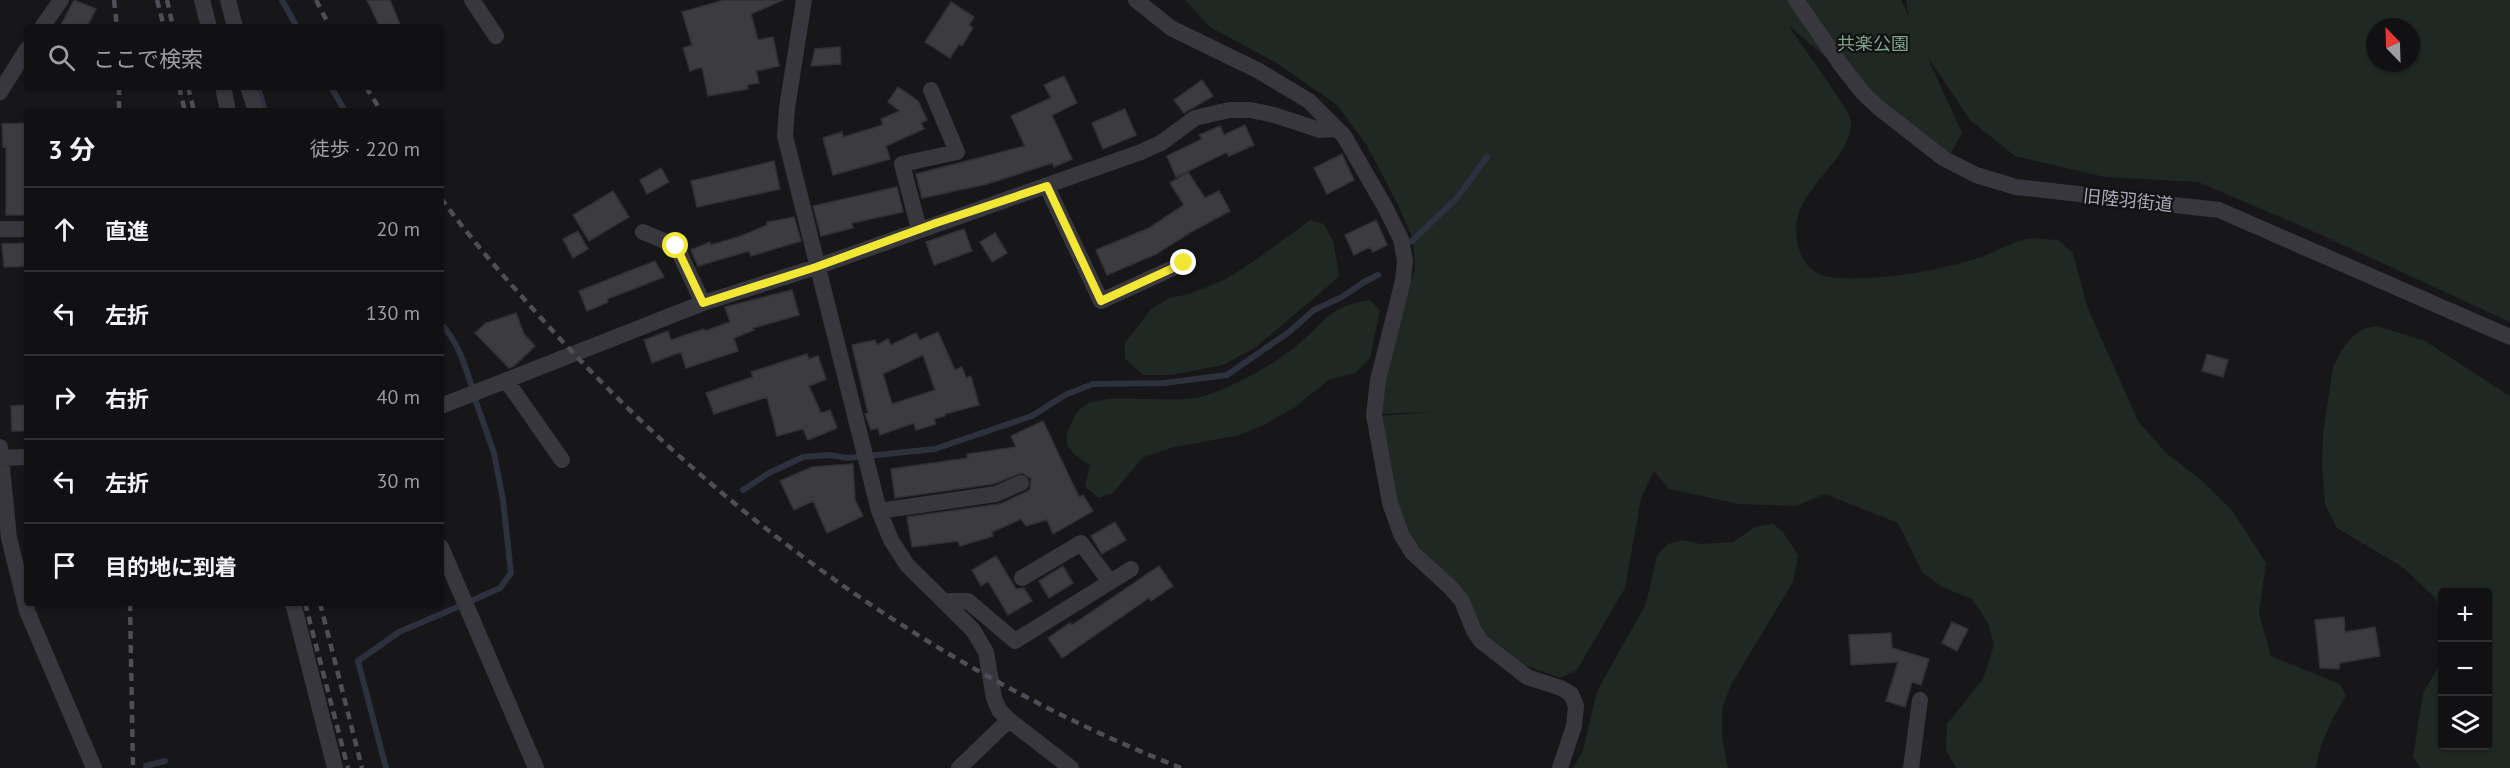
<!DOCTYPE html>
<html lang="ja">
<head>
<meta charset="utf-8">
<style>
	:root { --surface:#111012; --page:#1e1e20; --text:#f1f3f6; --muted:#9c9d9f; --line:#303032 }
	body { margin:0; font-family:"PT Sans","Noto Sans JP",sans-serif; background:var(--page); color:var(--text) }
	.controls { position:absolute; right:18px; bottom:18px; display:grid; overflow:hidden; border-radius:6px; box-shadow:0 2px 4px #0004 }
	.controls button { width:54px; height:54px; display:grid; place-items:center; padding:0; border:0; border-bottom:2px solid var(--line); background:var(--surface); color:var(--text); font:30px sans-serif }
	.compass { position:absolute; left:2366px; top:18px; width:54px; height:54px; border-radius:50%; background:var(--surface); box-shadow:0 2px 4px #0004; rotate:337deg }
	.stop { position:absolute; width:18px; height:18px; margin:-14px; border:4px solid #f2e735; border-radius:50%; background:#fff }
	.stop.end { background:#f2e735; border-color:#fff; box-shadow:0 2px 6px #0008 }
	.list { margin:0; padding:0; list-style:none }
	h2 { display:flex; justify-content:space-between; align-items:center; height:78px; margin:0; padding:0 24px; font-size:26px }
	h2 small { font-size:20px; font-weight:400; color:var(--muted) }
	.list li { display:grid; grid-template-columns:39px 1fr auto; gap:18px; align-items:center; box-sizing:border-box; height:84px; padding:0 24px; border-top:2px solid var(--line) }
	.list b { display:block; font-size:22px; white-space:nowrap }
	.list em { font-size:20px; font-style:normal; color:var(--muted) }
	.icon { flex:none; width:33px; height:33px; fill:none; stroke:currentColor; stroke-width:2; stroke-linecap:round; stroke-linejoin:round }
	.map { position:relative; flex:none; width:2510px; height:768px; overflow:hidden }
	.search { position:absolute; background:var(--surface); box-shadow:0 2px 4px #0004; left:24px; top:24px; width:420px; height:66px; display:flex; align-items:center; gap:15px; box-sizing:border-box; padding:0 21px; border-radius:6px; color:var(--muted); font-size:22px }
	.panel { position:absolute; background:var(--surface); box-shadow:0 2px 4px #0004; left:24px; top:108px; width:420px; height:498px; border-radius:6px }
	.map>svg:first-child { display:block }
	.green { fill:#202823; fill-rule:evenodd }
	.lines { fill:none; stroke-linecap:round; stroke-linejoin:round }
	.stream { stroke:#2c313d; stroke-width:6 }
	.building { fill:#3c3b40; stroke:#323034; stroke-width:1.5; fill-rule:evenodd }
	.street { stroke:#38373d; stroke-width:16 }
	.rail { stroke:#4f4e56; stroke-width:4.5; stroke-dasharray:8 6; stroke-linecap:butt }
	.route { stroke:#f2e735; stroke-width:8 }
	.labels { text-anchor:middle; dominant-baseline:central; stroke-width:4.5; stroke-linejoin:round; paint-order:stroke }
	.park-label { font-size:18px; fill:#80a38c; stroke:#121113 }
	.street-label { font-size:18px; fill:#a9a9b8; stroke:#121113 }
</style>
</head>
<body>
<div class="map">
<svg width="2510" height="768" viewBox="0 0 2510 768">
	<rect width="100%" height="100%" fill="#171618"/>
	<path class="green" d="M1185 0H1901L1909 17 1906 0H2510V322L2308 229 2198 182 2104 177 2015 156 1971 121 1927 56 1962 133 1947 160 1788 25C1797 39 1850 110 1851 120 1854 165 1781 191 1799 249 1810 283 1837 278 1867 278 1903 277 1940 269 1975 259 1992 254 2008 243 2026 239 2035 237 2048 240 2058 240L2073 253 2087 306 2138 421 2166 453 2201 480 2231 509 2266 563 2259 613 2271 656 2340 684 2346 696C2333 716 2319 744 2316 768H1956L1946 750 1947 724 1983 679 1994 645 1988 623 1972 599 1942 587 1922 572 1898 523 1825 494 1796 506 1739 504 1669 489 1654 471 1641 498 1625 588 1577 670 1560 678 1525 665 1482 631 1465 591 1417 545 1403 522 1388 463 1380 416 1433 412 1379 414 1393 346 1415 269 1413 239 1397 203 1366 144 1337 105 1275 62 1210 27ZM2375 27H2411V63H2375Z
		M1310 220 1324 224 1334 243 1339 277 1256 347 1223 365 1172 375H1143L1125 359V343L1151 309 1169 298 1189 294 1224 280 1257 259Z
		M1370 300 1380 310 1370 358 1355 373 1330 379 1295 407 1264 425 1236 436 1174 447 1142 458 1113 493 1098 498 1085 486 1090 465C1071 454 1059 444 1072 422 1074 417 1077 410 1082 407 1107 389 1174 407 1207 395 1239 384 1265 369 1291 350 1323 326 1326 306 1370 300Z
		M2377 326 2425 341 2510 396V768H2421L2413 757 2423 693 2442 661V746H2488V592H2442V630L2436 599 2404 568 2337 528 2325 504 2322 467 2323 434 2333 367 2341 351 2352 337 2363 329Z
		M1773 524 1783 532 1798 555 1793 582 1732 683 1722 708V736L1728 768H1573L1583 750 1597 691 1646 604 1657 555 1668 544 1682 540 1701 544 1733 542 1755 527Z"/>
	<g class="lines">
		<path class="stream" d="M282 0 297 27
			M258 87 265 111
			M331 87 345 111
			M1411 242 1457 198 1487 157
			M441 324C457 340 465 365 472 387
			M743 490 769 473 803 457 830 455 847 458 935 449 1032 416 1065 395 1093 384 1164 383 1227 375 1289 332 1314 310 1342 297 1364 282 1378 275
			M469 602 500 588 511 573 503 500 494 453 475 399
			M146 766 165 761
			M386 768 358 661 399 632 460 606"/>
	</g>
	<path class="building" d="M74 0 96 9 87 27H60Z
		M367 0H390L401 27H380Z
		M724 0H783L751 14 758 40 773 37 779 66 756 71 759 83 747 85 748 89 708 96 702 67 690 71 683 48 692 45 682 12Z
		M951 2 974 17 969 25 973 28 962 46 959 44 950 58 925 42Z
		M840 47 841 64 811 66 815 49Z
		M1064 76 1077 103 1052 115 1072 159 1054 167 1052 163 987 184 922 198 916 174 1025 146 1011 116 1051 98 1044 85Z
		M1202 80 1213 96 1184 113 1174 100Z
		M898 87 918 101 927 120 921 123 924 129 886 146 890 159 833 175 823 138 842 132 843 137 883 125 881 119 900 111 888 102Z
		M1125 109 1136 135 1103 149 1092 123Z
		M27 123V215H6V146L3 147 2 124Z
		M1245 125 1254 145 1229 156 1227 152 1176 177 1167 156 1202 139 1199 135 1220 126 1224 135Z
		M1342 154 1354 180 1327 194 1314 168Z
		M774 161 780 189 697 207 691 181Z
		M661 168 669 182 647 194 640 180Z
		M1188 172 1205 198 1219 191 1230 211 1191 232 1156 254 1107 275 1096 250 1149 228 1184 205 1170 183Z
		M897 187 903 212 852 223 853 228 821 236 813 206Z
		M613 191 629 217 589 241 573 215Z
		M794 217 801 241 751 256 749 251 698 266 691 250 710 242 711 245 741 236 767 225V222Z
		M1376 220 1387 245 1373 252 1370 247 1354 255 1345 235Z
		M964 229 972 251 934 265 926 242Z
		M578 231 588 249 573 258 563 239Z
		M995 233 1007 253 992 262 980 242Z
		M27 243V266L4 267 2 244Z
		M655 261 664 277 607 299 608 302 587 311 579 291Z
		M792 290 799 315 753 328 754 330 734 338 738 351 686 368 681 352 652 363 644 340 668 331 671 340 704 329 705 331 730 322 725 307Z
		M516 313 524 334 535 346 514 366 509 368 475 333 486 323Z
		M938 332 955 370 962 367 966 378 971 376 979 405 945 414V416L934 419 936 424 916 430 914 423 880 435 878 428 871 430 865 414 868 413 852 345 875 340 877 345 888 339 891 345 916 333 920 340ZM923 355 935 390 892 404 883 374Z
		M807 354 809 359 818 356 826 379 809 386 821 413 830 410 837 428 808 440 803 429 777 436 767 397 714 414 706 393 753 377 751 372Z
		M2207 354 2228 360 2223 377 2202 371Z
		M27 405V431H12L11 406Z
		M1043 421 1079 497 1083 495 1093 511 1053 534 1047 520 1026 526 1021 519 992 532 993 536 960 546 958 541 912 547 907 517 1000 504 1026 492 1030 489 1031 479 1022 473 993 484 895 498 891 469 968 458 967 454 1016 447 1011 436Z
		M853 464 855 500 863 516 827 533 813 501 794 510 780 481 812 467Z
		M1115 522 1126 540 1102 554 1091 536Z
		M996 556 1016 589 1024 588 1032 601 1008 615 988 581 981 586 972 570Z
		M1063 566 1073 583 1049 598 1039 581Z
		M1159 566 1173 586 1151 601 1149 598 1062 658 1048 638 1070 623 1072 625Z
		M2344 617 2345 632 2375 627 2380 656 2340 663 2339 669 2320 668 2315 620Z
		M1952 622 1968 629 1957 651 1942 643Z
		M1891 633 1892 648 1929 659 1921 685 1912 682 1905 707 1886 701 1898 662 1851 665 1849 635Z"/>
	<g class="lines">
		<path class="street" d="M202 0 209 27
			M228 0 235 27
			M472 0 496 36
			M804 0 787 108 785 136 879 511 891 540 907 565 973 630 986 652 994 698 999 710 1009 720 1071 768
			M1136 0 1171 28 1259 71 1309 101 1344 136 1385 207 1401 239 1405 261 1403 281 1378 380 1374 415 1390 503 1401 534 1412 552 1451 588 1462 601 1474 631 1481 641 1527 677 1561 688 1571 694 1576 706 1574 726 1560 768
			M1796 0 1841 65 1863 93 1879 108 1943 158 1976 175 2016 187 2219 210 2510 337
			M42 27 61 0
			M223 87 228 111
			M248 87 256 111
			M0 92 27 49
			M1047 187 1101 301 1184 263
			M0 229H27
			M919 229 902 164 957 152 931 90
			M643 232 676 246 703 303
			M506 380 562 460
			M441 406 703 303 816 267 1141 152 1161 143 1195 118 1229 110H1251L1274 115 1320 130 1337 129
			M0 447 9 538 27 611 94 768
			M1 458 27 457
			M879 511 996 494 1021 483
			M441 547 536 768
			M1022 578 1081 543 1110 582
			M943 601H968L1015 641 1131 569
			M293 603 335 768
			M959 768 1009 720
			M1911 768 1920 700"/>
		<path class="rail" d="M114 0 117 27
			M157 0 164 27
			M167 0 173 27
			M316 0 330 27
			M119 87V111
			M179 87 185 111
			M188 87 194 111
			M366 87 381 111
			M441 198C472 241 506 279 541 318 717 514 936 671 1181 768
			M130 603 133 768
			M305 603 348 768
			M320 603 362 768"/>
	</g>
	<g class="lines">
		<path class="route" d="M676 246 703 303 816 267 936 223 1047 186 1101 301 1184 263"/>
	</g>
	<g class="labels">
		<g class="park-label">
			<text x="1873" y="43">共楽公園</text>
		</g>
		<g class="street-label">
			<text transform="translate(2128 200) rotate(6)">旧陸羽街道</text>
		</g>
	</g>
</svg>
<div class="controls">
<button>+</button>
<button>−</button>
<button><svg class="icon" aria-label="layers" viewBox="0 0 24 24"><path d="M12 4l9 5-9 5-9-5zM3 14l9 5 9-5"/></svg></button>
</div>
<svg class="compass" viewBox="-18 -18 36 36"><path d="M0-13l5 13h-10z" fill="#e53935"/><path d="M0 13l5-13h-10z" fill="#9c9d9f"/></svg>
<div class="stop" style="left:676px;top:246px"></div>
<div class="stop end" style="left:1184px;top:263px"></div>
<div class="search"><svg class="icon" aria-label="search" viewBox="0 0 24 24"><circle cx="10" cy="10" r="6"/><path d="M15 15l6 6"/></svg>ここで検索</div>
<section class="panel">
<h2>3 分<small>徒歩 · 220 m</small></h2>
<ul class="list">
<li><svg class="icon" aria-label="ahead" viewBox="0 0 24 24"><path d="M12 20V5M6 11l6-6 6 6"/></svg><div><b>直進</b></div><em>20 m</em></li>
<li><svg class="icon" aria-label="left" viewBox="0 0 24 24"><path d="M17 20v-9H6M10 6l-5 5 5 5"/></svg><div><b>左折</b></div><em>130 m</em></li>
<li><svg class="icon" aria-label="right" viewBox="0 0 24 24"><path d="M7 20v-9h11M14 6l5 5-5 5"/></svg><div><b>右折</b></div><em>40 m</em></li>
<li><svg class="icon" aria-label="left" viewBox="0 0 24 24"><path d="M17 20v-9H6M10 6l-5 5 5 5"/></svg><div><b>左折</b></div><em>30 m</em></li>
<li><svg class="icon" aria-label="arrive" viewBox="0 0 24 24"><path d="M6 21V4h12l-3 4 3 4H6"/></svg><div><b>目的地に到着</b></div></li>
</ul>
</section>
</div>
</body>
</html>
